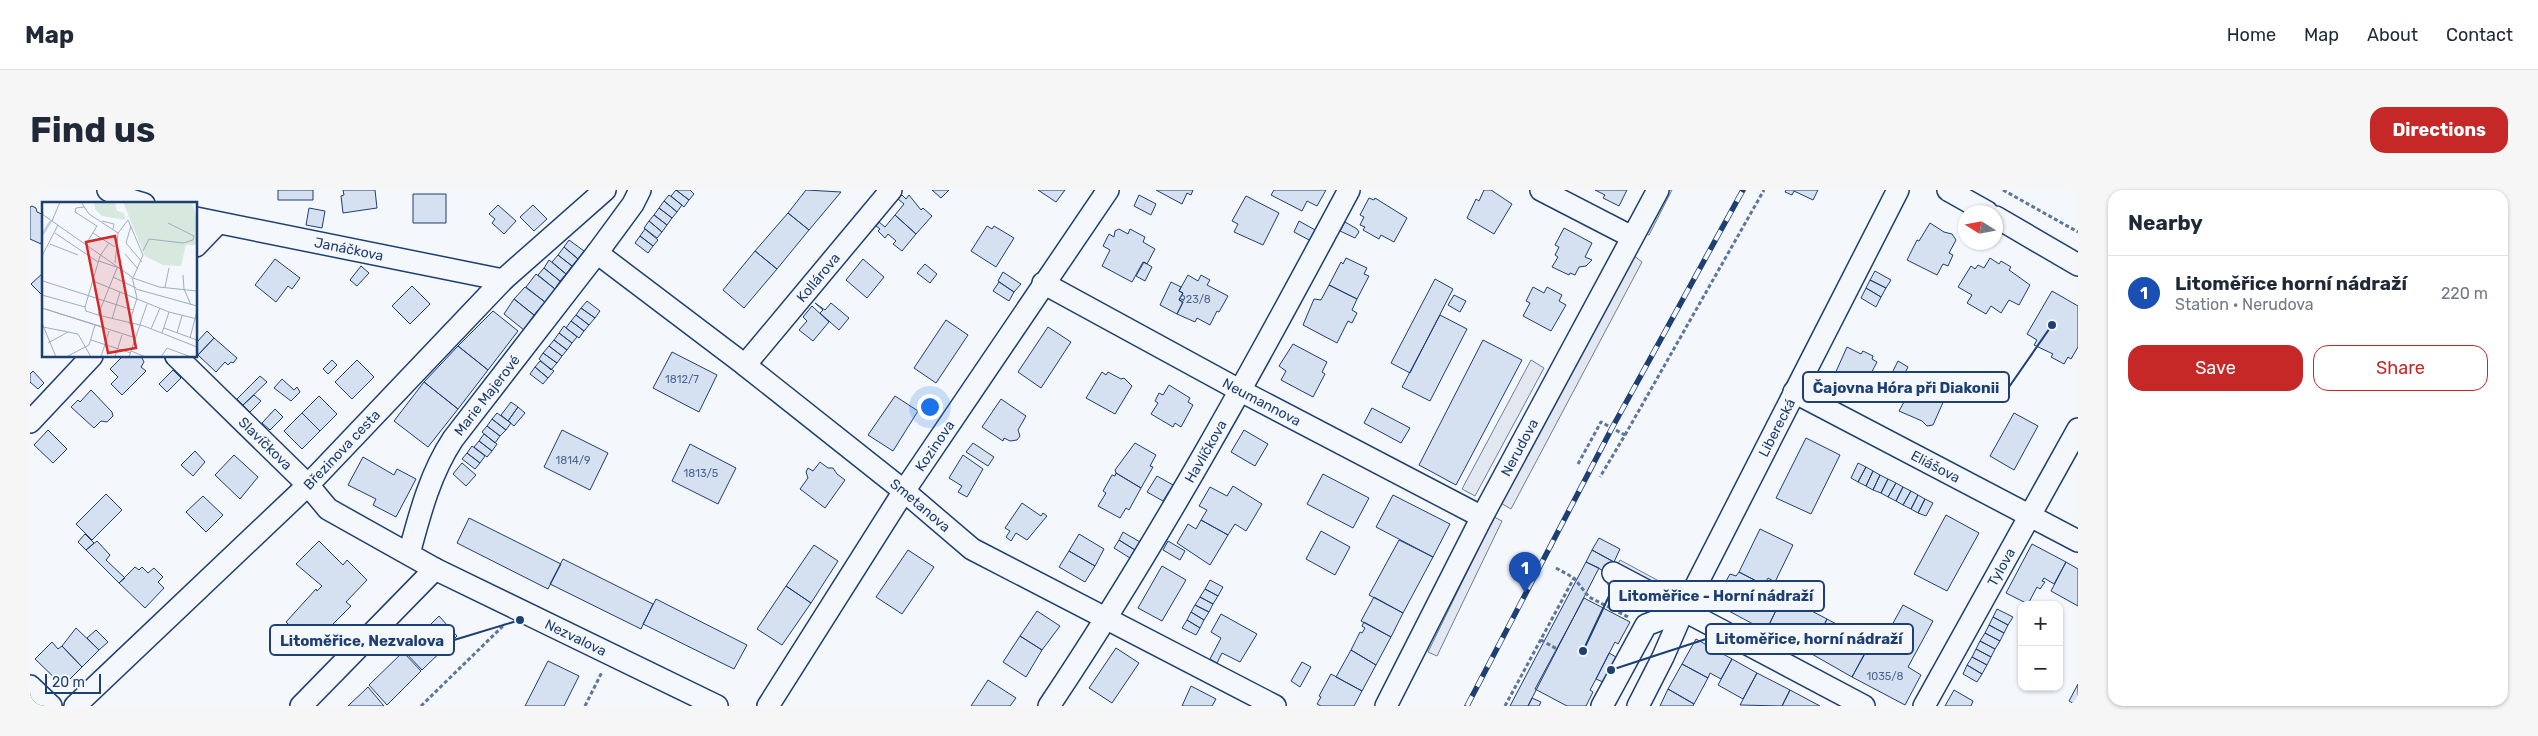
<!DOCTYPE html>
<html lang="en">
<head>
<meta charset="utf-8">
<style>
	:root { --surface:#fff; --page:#f6f6f7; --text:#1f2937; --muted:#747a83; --line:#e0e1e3; --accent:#c62828 }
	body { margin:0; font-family:Rubik,sans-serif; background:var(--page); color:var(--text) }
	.controls { position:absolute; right:15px; bottom:15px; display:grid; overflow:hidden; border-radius:10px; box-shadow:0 1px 4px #0004 }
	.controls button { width:45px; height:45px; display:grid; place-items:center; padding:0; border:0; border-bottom:1px solid var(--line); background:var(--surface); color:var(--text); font:25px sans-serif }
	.compass { position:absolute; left:1928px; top:15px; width:45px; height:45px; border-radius:50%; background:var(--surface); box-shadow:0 1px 4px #0004; rotate:281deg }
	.scale { position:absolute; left:15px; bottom:12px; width:56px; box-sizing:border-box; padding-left:5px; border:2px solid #1d3f73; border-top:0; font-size:14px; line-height:18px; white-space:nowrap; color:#1d3f73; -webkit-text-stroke:4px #f4f7fb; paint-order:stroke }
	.you { position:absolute; left:899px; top:216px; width:18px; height:18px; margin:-12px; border:4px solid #fff; border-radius:50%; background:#1a73e8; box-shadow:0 0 0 8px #1a73e833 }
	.badge { display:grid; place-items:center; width:32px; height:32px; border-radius:50%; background:var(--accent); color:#fff; font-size:16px; font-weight:700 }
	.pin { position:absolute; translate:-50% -41px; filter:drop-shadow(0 1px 2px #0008) }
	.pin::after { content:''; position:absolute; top:26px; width:18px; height:15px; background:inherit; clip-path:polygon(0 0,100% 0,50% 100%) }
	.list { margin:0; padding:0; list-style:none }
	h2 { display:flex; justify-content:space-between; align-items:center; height:65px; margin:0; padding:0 20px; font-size:21px }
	h2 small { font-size:16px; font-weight:400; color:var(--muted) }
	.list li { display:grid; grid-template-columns:32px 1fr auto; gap:15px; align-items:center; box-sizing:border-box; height:75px; padding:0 20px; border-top:1px solid var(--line) }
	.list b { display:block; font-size:19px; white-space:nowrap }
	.list p { margin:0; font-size:16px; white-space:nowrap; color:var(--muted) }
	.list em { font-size:16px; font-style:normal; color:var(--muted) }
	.actions { display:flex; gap:10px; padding:15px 20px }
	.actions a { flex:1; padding:11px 0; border:1px solid var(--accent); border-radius:15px; text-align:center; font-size:18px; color:var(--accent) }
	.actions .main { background:var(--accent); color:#fff }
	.map { position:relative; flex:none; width:2048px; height:516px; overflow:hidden; border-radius:15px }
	header { display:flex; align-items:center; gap:30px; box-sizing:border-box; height:70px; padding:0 25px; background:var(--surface); border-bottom:1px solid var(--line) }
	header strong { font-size:24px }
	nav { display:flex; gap:28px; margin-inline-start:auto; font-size:18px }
	.intro { display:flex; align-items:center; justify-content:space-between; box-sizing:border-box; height:120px; padding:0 30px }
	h1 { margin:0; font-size:35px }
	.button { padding:12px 22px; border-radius:15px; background:var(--accent); color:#fff; font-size:18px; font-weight:700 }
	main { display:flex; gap:30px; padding:0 30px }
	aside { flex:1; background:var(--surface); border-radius:15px; box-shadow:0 1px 4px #0004 }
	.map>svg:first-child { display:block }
	.parking { fill:#e3e8f0; stroke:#687fa3 }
	.building { fill:#d5e0f0; stroke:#1d3f73 }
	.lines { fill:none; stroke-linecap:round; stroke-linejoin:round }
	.minor-casing { stroke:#1d3f73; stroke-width:24 }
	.path { stroke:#5e769c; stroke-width:3; stroke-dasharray:4 2.5; stroke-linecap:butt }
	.minor { stroke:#f4f7fb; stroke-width:21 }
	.rail-casing { stroke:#1d3f73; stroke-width:5.5 }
	.rail { stroke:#f4f7fb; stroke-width:4; stroke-dasharray:11; stroke-linecap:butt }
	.labels { text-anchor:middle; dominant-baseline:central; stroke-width:4; stroke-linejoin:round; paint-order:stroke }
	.number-label { font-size:11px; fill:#4b6792 }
	.street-label { font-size:14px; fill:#1d3f73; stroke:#f4f7fb }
	.inset-river { fill:none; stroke:#bed0e5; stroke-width:2.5 }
	.inset-road { fill:none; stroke:#9eadc5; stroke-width:1 }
	.view { fill:#d62828; fill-opacity:0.15; stroke:#d62828; stroke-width:2.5 }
	.inset-edge { fill:none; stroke:#1d3f73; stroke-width:2.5 }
	.leader { fill:none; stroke:#1d3f73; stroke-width:2 }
	.callout-dot { fill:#1d3f73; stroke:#f4f7fb; stroke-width:2 }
	.callout { fill:#f4f7fb; stroke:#1d3f73; stroke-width:2 }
	.callout-label { font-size:15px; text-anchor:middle; font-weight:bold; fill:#1d3f73 }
</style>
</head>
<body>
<header>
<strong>Map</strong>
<nav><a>Home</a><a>Map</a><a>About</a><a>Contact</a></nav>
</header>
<div class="intro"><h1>Find us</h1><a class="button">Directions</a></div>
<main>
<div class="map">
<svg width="2048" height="516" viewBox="0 0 2048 516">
	<rect width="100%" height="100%" fill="#f4f7fb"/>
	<path class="parking" d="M1634 0H1642L1619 45 1613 42Z
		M1599 62 1612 72 1481 319 1469 312Z
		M1501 170 1514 178 1445 306 1432 299Z
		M1464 327 1472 331 1407 466 1398 462Z
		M1590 370 1640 397 1627 421 1577 394Z"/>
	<path class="building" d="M248 0H283V10H248Z
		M313 0H345L347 18 313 23 311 6 314 5Z
		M646 0H660L664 4 659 10Z
		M646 0 659 10 654 17 641 6Z
		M776 0 811 2 779 40 758 23Z
		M902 0H919L911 8Z
		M1008 0H1035L1026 12Z
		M1126 0H1163L1161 5 1157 3 1152 14Z
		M1244 0H1296L1287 16 1277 11 1272 21 1241 5Z
		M1454 0H1461L1482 14 1464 44 1437 28 1446 9 1449 11Z
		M1565 0H1597L1589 16 1573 8 1575 5Z
		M1756 0H1788L1783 10 1764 1 1762 5 1755 2Z
		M383 4H416V33H383Z
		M639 5 652 15 647 22 634 11Z
		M872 5 876 9 879 5 891 20 893 18 902 26 886 44 865 25 874 14 868 9Z
		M1109 5 1126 14 1121 25 1104 16Z
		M1216 6 1249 23 1233 55 1204 42 1208 34 1202 31Z
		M1339 8 1344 10 1345 8 1377 28 1364 52 1351 45 1349 49 1333 40 1335 37 1330 35 1334 27 1330 25Z
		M634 11 647 22 642 28 629 18Z
		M468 15 486 31 474 44 462 33 465 29 459 24Z
		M503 15 517 29 504 41 490 27Z
		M2 16 6 18 7 22 14 25 11 32 14 33 11 54 0 49V17Z
		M279 18 295 21 292 38 276 35Z
		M629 18 642 28 637 35 624 25Z
		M758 23 779 40 747 79 725 61Z
		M624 25 637 35 632 42 619 31Z
		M865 25 886 44 872 61 863 54 866 51 858 44 855 48 848 41 850 39 846 36 849 32 855 37Z
		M619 31 632 42 627 48 614 38Z
		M1269 31 1287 41 1281 51 1264 42Z
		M1315 32 1327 39 1329 42 1325 48 1310 41Z
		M1900 33 1914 42 1922 44 1926 50 1919 63 1923 65 1918 76 1913 74 1907 85 1877 70 1887 50 1889 51Z
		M957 36 962 39 964 36 984 48 966 77 941 61Z
		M1534 38 1562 53 1555 67 1562 70 1556 76 1549 77 1545 85 1540 83 1539 85 1522 77 1528 67 1525 65 1529 57 1525 55Z
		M615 39 628 50 623 56 610 46Z
		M1089 39 1098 44 1100 39 1115 47 1113 52 1125 59 1117 74 1113 72 1102 92 1072 76 1080 60 1073 56 1079 44 1084 47 1085 41Z
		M610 46 623 56 618 63 605 53Z
		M539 50 554 61 548 69 534 57Z
		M534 57 548 69 542 76 528 65Z
		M725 61 747 79 714 118 693 100Z
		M528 65 542 76 536 84 522 72Z
		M1316 68 1337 78 1334 84 1339 86 1327 109 1299 95 1311 72 1313 74Z
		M1960 68 1969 74 1971 71 1981 77 1979 80 2000 95 1989 115 1979 110 1971 123 1961 116 1956 124 1937 113 1942 105 1928 97 1941 76 1945 79 1948 75 1954 78Z
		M245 69 270 88 262 99 258 96 246 112 225 95Z
		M833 69 854 87 837 108 816 90Z
		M519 70 536 84 530 91 514 78Z
		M1114 72 1122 77 1115 91 1106 86Z
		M895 74 907 84 900 93 887 83Z
		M331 76 339 83 327 96 320 90Z
		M514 78 530 91 525 99 508 85Z
		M1845 81 1861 90 1856 98 1840 90Z
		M14 82V107L1 94Z
		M973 82 991 94 984 102 968 91Z
		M506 84 525 99 515 112 496 97Z
		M1158 85 1168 91 1171 85 1180 90 1177 95 1198 106 1189 122 1187 121 1180 135 1167 128 1165 132 1147 124 1153 112 1149 110 1153 103 1149 101Z
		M1405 89 1423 99 1380 183 1361 173Z
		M1840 90 1856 98 1851 107 1836 98Z
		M969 92 984 102 979 111 963 101Z
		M1141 92 1151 97 1149 101 1153 103 1149 110 1153 112 1147 124 1130 115Z
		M1299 95 1327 109 1322 120 1327 123 1322 133 1318 131 1307 153 1273 135 1284 109 1291 110Z
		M382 96 400 114 380 134 362 116Z
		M495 97 515 112 504 125 484 109Z
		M1503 97 1514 103 1517 97 1532 105 1529 111 1536 115 1521 141 1493 126 1500 113 1496 111Z
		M1836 98 1851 107 1846 117 1831 108Z
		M2022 101 2048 116V157L2041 169 2038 167 2034 174 2021 167 2023 164 2004 155 2007 150 1997 144Z
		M1424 105 1436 111 1430 122 1418 115Z
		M484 109 504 125 494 140 474 124Z
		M557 111 570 121 565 128 551 118Z
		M785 113 795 120 801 113 819 128 809 140 790 123 793 120Z
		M782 116 799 132 783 151 769 140 777 131 773 127Z
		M551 118 565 128 559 135 546 125Z
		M463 121 488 141 458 180 428 156Z
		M546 125 559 135 554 141 541 131Z
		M1410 125 1437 139 1400 211 1372 197Z
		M916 130 938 145 906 193 884 178Z
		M541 131 554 141 549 148 536 138Z
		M534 136 547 147 542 153 529 143Z
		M1018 137 1041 152 1011 198 988 182Z
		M177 141 184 148 168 165 166 153Z
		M529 143 542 153 537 160 524 150Z
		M184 148 207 168 203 173 201 172 198 175 195 172 186 182 168 165Z
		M524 150 537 160 532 166 519 156Z
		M1453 150 1492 170 1426 295 1389 275Z
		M1263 154 1297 172 1292 182 1295 184 1283 207 1251 190 1256 181 1249 176Z
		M428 156 458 180 428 219 394 192Z
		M519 156 532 166 527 173 513 163Z
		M1817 157 1831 164 1833 161 1843 166 1842 169 1847 172 1833 199 1804 186Z
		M642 162 687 185 669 222 623 198Z
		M513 163 527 173 521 180 509 169Z
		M93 166H111L114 172 111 177 116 181 92 205 81 194 88 187 80 179Z
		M302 170 307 175 298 184 293 179Z
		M327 170 344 187 322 209 305 192Z
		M510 171 524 181 518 188 505 177Z
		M1868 171 1878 177 1867 199 1857 193Z
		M505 177 518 188 513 194 500 184Z
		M143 180 151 188 137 202 129 194Z
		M3 181 14 193 8 199 0 192V184Z
		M1072 182 1076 185 1078 182 1091 189 1094 188 1102 196 1085 224 1056 208Z
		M230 186 237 192 213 215 207 209Z
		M252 189 264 200 267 197 270 202 261 211 244 198Z
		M394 192 428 219 398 257 364 231Z
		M1885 192 1915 208 1903 235 1897 236 1892 231 1869 221Z
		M1139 195 1160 208 1158 212 1163 215 1151 237 1145 233 1143 237 1121 224 1128 213 1125 211 1129 203 1133 205Z
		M61 200 82 222 83 226 77 232 71 231 64 238 41 217 48 210 50 212Z
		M224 205 231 211 220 222 213 215Z
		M289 206 307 224 290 241 272 223Z
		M865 206 888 221 863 261 838 245Z
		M971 209 996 226 988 240 990 246 987 250 980 251 974 248 973 251 952 237Z
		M481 212 488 217 478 231 471 225Z
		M488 217 495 223 484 236 478 231Z
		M1342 218 1380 238 1371 253 1334 233Z
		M245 219 253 227 240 240 232 233Z
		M272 223 290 241 272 259 254 241Z
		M467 223 481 233 476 240 462 229Z
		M1984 223 2008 236 1984 280 1960 266Z
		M462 229 476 240 470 246 457 236Z
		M457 236 470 246 465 253 452 242Z
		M18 240 37 259 23 273 4 255Z
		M532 240 578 263 560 300 514 277Z
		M1214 240 1238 254 1225 276 1201 262Z
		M454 244 467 254 462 261 449 251Z
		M1776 248 1810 265 1781 324 1746 308Z
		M449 251 462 261 457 267 444 257Z
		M943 253 964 267 958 276 936 262Z
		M1105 253 1126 265 1120 276 1123 277 1111 298 1086 283 1085 280Z
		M660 254 706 278 688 314 642 291Z
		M442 256 455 266 450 273 437 263Z
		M165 261 175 272 163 286 151 275Z
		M437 263 450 273 445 279 432 269Z
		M204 265 228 287 210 309 185 285Z
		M933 265 953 279 937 307 928 302 932 296 919 288Z
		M333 267 364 285 367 279 386 289 366 327 343 315 346 309 318 295Z
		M790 272 798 278H803L807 284 815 290 795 318 770 299 778 288 776 282 778 278 783 281Z
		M432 273 446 285 436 296 423 284Z
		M1828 273 1836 277 1828 292 1821 288Z
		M1836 277 1843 281 1836 296 1828 292Z
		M1843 281 1850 285 1843 300 1836 296Z
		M1086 283 1111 298 1099 320 1096 318 1090 328 1068 316 1076 303 1073 301 1082 285 1085 286Z
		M1293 284 1339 308 1323 338 1277 314Z
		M1850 285 1858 289 1851 303 1843 300Z
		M1127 286 1143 295 1133 311 1117 302Z
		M1858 289 1866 293 1858 307 1851 303Z
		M1866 293 1873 297 1866 311 1858 307Z
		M1203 296 1232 314 1216 341 1205 334 1198 345 1171 330 1177 320 1169 316 1180 297 1197 306Z
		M1873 297 1881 301 1873 315 1866 311Z
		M1881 301 1888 305 1881 319 1873 315Z
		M76 304 92 320 62 350 46 334Z
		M1363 305 1420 334 1403 367 1346 337Z
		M1888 305 1895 309 1888 323 1881 319Z
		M173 306 193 325 176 342 156 322Z
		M1895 309 1903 313 1896 326 1888 323Z
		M992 313 1011 326 1013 323 1017 326 997 350 986 343 981 351 976 347 980 341 975 338Z
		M1916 325 1949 343 1917 401 1884 384Z
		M439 328 531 374 518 399 427 353Z
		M1171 330 1198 345 1180 375 1147 353 1158 334 1166 339Z
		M1730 339 1763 355 1745 392 1738 388 1734 395 1709 382Z
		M1291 341 1320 357 1305 385 1276 369Z
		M1093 342 1110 352 1105 360 1089 350Z
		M55 344 64 353 56 360 48 352Z
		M1049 344 1074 359 1065 376 1039 361Z
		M1569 348 1590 359 1584 372 1562 360Z
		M1089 350 1105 360 1100 368 1084 358Z
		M1369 350 1403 367 1373 423 1339 405Z
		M67 351 80 365 76 370 95 388 89 393 56 360Z
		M289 351 313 375 317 370 337 390 316 412 321 416 281 456 256 432 286 399 287 401 292 396 266 374Z
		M1138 351 1155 361 1150 370 1133 360Z
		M2002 354 2036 372 2024 394 2014 388 2012 391 2015 392 2010 399 2007 397 1998 414 1976 403Z
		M784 355 808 371 781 413 756 396Z
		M878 360 904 377 872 424 846 407Z
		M1562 360 1584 372 1578 383 1556 372Z
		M1039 361 1065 376 1055 392 1029 377Z
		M533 369 623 414 611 439 520 394Z
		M1556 372 1569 378 1502 508 1498 516H1480Z
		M2036 372 2048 379V416L2021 401Z
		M1132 376 1156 390 1132 431 1108 418Z
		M105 377 109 380 112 377 118 383 124 378 133 387 128 392 134 398 115 418 89 393Z
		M1709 382 1734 395 1732 400 1751 410 1736 441 1684 413 1700 384 1706 386Z
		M1180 390 1193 397 1188 406 1175 399Z
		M756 396 781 413 752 455 727 439Z
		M1175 399 1188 406 1183 414 1170 407Z
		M1753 406 1797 429 1780 463 1736 441Z
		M1170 407 1183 414 1179 422 1165 415Z
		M1344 407 1373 423 1361 447 1331 431Z
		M1554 408 1600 432 1588 454 1585 452 1566 489 1560 500 1563 502 1556 516H1537L1505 499Z
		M626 409 717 455 704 479 613 434Z
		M1165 415 1179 422 1174 430 1161 422Z
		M1873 415 1903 431 1878 477 1891 485 1875 515 1822 487 1838 457 1853 464 1857 458 1851 455Z
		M1967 419 1983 427 1978 435 1963 427Z
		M1007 421 1030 436 1012 460 990 446Z
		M1161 422 1174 430 1170 438 1157 430Z
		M1191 424 1227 444 1210 472 1192 463 1187 473 1180 469 1191 448 1181 442Z
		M409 426 427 446 392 480 374 461Z
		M1963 427 1978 435 1974 443 1959 435Z
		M1797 429 1841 453 1822 487 1780 463Z
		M1157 430 1170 438 1166 445 1152 438Z
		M1334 432 1361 447 1346 475 1321 460 1330 442 1332 443 1335 438 1332 436Z
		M1959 435 1974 443 1970 451 1955 443Z
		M46 438 69 460 52 477 32 456Z
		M66 440 78 452 69 460 57 448Z
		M1955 443 1970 451 1965 459 1950 451Z
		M990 446 1012 460 996 487 973 472Z
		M1666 449 1702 469 1691 489 1680 483 1678 488 1652 474Z
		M1950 451 1965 459 1961 467 1946 459Z
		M22 452 28 459 32 456 52 477 33 496 5 469Z
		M1086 458 1109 473 1082 513 1059 498Z
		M1946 459 1961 467 1957 475 1942 467Z
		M1321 460 1346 475 1332 501 1306 487Z
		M373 462 391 481 357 515 339 495Z
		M1579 463 1586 467 1573 492 1566 489Z
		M1942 467 1957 475 1952 484 1937 475Z
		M1702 469 1727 483 1713 509 1688 495Z
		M518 471 549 486 534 516H495Z
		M1272 472 1281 477 1270 497 1261 491Z
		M1652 474 1678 488 1664 514 1638 499Z
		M1937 475 1952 484 1947 492 1933 484Z
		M1727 483 1760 500 1752 516 1710 515Z
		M1301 484 1332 501 1324 516H1291L1287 514 1291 507 1289 506Z
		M958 490 986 508 980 516H941Z
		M2048 494V516L2039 511Z
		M1161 496 1186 509 1182 516H1152Z
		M338 497 354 516H318Z
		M1638 499 1664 514 1663 516H1630Z
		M1760 500 1790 516H1752Z
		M1924 500 1943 511 1941 516H1915Z
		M1502 508 1511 512 1509 516H1498Z"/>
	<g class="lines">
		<defs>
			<g id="minor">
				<path d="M78 0 94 8 114 14"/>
				<path d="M1511 0 1602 47"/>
				<path d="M1918 0 1957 22"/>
				<path d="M1966 27 2048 75"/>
				<path id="s1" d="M166 28 473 90"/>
				<path d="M166 56 188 33"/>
				<path id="s2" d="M567 63 715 175 874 301 942 359 1245 516"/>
				<path id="s3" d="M1013 93 1211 201 1452 327"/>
				<path id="s4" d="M146 166 278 295 298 319 405 379 687 516"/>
				<path id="s5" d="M715 175 861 0"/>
				<path id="s6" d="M1764 202 2048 351"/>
				<path d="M0 232 62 166"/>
				<path id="s7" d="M379 364C390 323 400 284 423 249L567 63 603 14 610 0"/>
				<path d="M1583 383 1834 516"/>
				<path d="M0 496 21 516"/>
				<path id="s8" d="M45 516 278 295 473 90 575 0"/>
				<path d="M271 516 405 379"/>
				<path id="s9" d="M738 516 874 301 1078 0"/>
				<path id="s10" d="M1019 516C1130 350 1225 176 1319 0"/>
				<path id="s11" d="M1356 516 1452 327 1628 0"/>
				<path d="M1572 516 1616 435 1653 421"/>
				<path id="s12" d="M1608 516 1633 467 1653 421 1868 0"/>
				<path id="s13" d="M1894 516 2048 239"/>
			</g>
		</defs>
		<use href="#minor" class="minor-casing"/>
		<path class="path" d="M1973 0 2048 42
			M1595 245 1734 0
			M1548 274 1571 232 1595 245 1570 287
			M1526 378 1544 388 1559 407 1600 428
			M1511 450 1527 459
			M391 516 475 434
			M555 516 572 482
			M1475 516 1544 388"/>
		<use href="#minor" class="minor"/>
		<defs>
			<path id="rail" d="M1437 516 1582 238 1713 0"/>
		</defs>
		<use href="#rail" class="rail-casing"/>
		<use href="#rail" class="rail"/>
	</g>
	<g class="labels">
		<g class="number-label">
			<text x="1165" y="109">923/8</text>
			<text x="652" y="189">1812/7</text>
			<text x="543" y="270">1814/9</text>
			<text x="671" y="283">1813/5</text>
			<text x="1855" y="486">1035/8</text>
		</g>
		<g class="street-label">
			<text stroke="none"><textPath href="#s1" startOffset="156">Janáčkova</textPath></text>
			<text stroke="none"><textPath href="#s5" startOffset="114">Kollárova</textPath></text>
			<text stroke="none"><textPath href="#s7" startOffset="179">Marie Majerové</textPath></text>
			<text stroke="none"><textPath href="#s3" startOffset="249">Neumannova</textPath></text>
			<text stroke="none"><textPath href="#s12" startOffset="311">Liberecká</textPath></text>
			<text stroke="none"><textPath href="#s4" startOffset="125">Slavíčkova</textPath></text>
			<text stroke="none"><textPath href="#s9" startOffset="309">Kozinova</textPath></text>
			<text stroke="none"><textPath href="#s11" startOffset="291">Nerudova</textPath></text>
			<text stroke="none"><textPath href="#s8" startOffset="370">Březinova cesta</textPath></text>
			<text stroke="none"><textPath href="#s10" startOffset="299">Havlíčkova</textPath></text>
			<text stroke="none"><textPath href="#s6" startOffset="160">Eliášova</textPath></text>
			<text stroke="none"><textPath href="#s2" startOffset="410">Smetanova</textPath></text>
			<text stroke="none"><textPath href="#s13" startOffset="159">Tylova</textPath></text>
			<text stroke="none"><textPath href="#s4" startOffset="495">Nezvalova</textPath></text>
		</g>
	</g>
	<g transform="translate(12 12)">
		<rect width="155" height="155" fill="#f4f7fb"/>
		<path d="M52 0H79L73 1 75 9 82 11 83 18 60 14 53 7ZM81 0H150L155 17V43H144L139 64 121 63 103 54Z" fill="#d7e8df"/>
		<path class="inset-river" d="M0 33 9 19"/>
		<path class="inset-road" d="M39 0 47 12 76 31M42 5 34 6 33 10 55 24 44 42M0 12 90 75 95 96 87 122M10 19 18 0M60 19 72 22 71 27M89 24 84 41 100 60M13 31 56 60M51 31 73 45M8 42 36 53M101 49 107 37 141 41 151 38 152 34 126 21M83 52 96 67M0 54 16 23M57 59 80 67M73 61 76 31 86 18 101 53 91 76M141 73 142 87 149 103M71 75 94 86M91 76 117 85 155 89M1 79 91 108M51 79 127 110 155 117M123 85 127 66M94 87 155 104M0 93 43 105 44 109 56 113 102 124 155 145M43 105 58 54 67 41M0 106 94 136M3 107 64 126M56 113 75 66M70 117 78 90M0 121 14 155M1 125 36 132 49 155M122 126 155 138M109 127 118 106M120 131 127 110M135 131 140 114M148 136 155 109M49 138 89 151M6 141 26 130M89 149 104 155M24 155 47 143 53 123M59 155 67 129M73 155 80 133M87 155 105 102M119 155 125 146 149 155"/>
		<path class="view" d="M73 34 94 146 66 151 44 40Z"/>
		<rect width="155" height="155" class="inset-edge"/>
	</g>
	<path class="leader" d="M2022 135L1979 197M1553 461L1579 406M1581 480L1676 449M490 430L424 450"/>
	<g class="callout-dot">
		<circle cx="2022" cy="135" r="5"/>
		<circle cx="1553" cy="461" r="5"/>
		<circle cx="1581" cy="480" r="5"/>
		<circle cx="490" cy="430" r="5"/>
	</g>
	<g class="callout">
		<rect x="1773" y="182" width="206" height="30" rx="5"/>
		<rect x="1579" y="391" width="215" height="30" rx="5"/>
		<rect x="1676" y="434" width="207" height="30" rx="5"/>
		<rect x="240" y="435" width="184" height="30" rx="5"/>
	</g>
	<g class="callout-label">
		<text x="1876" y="203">Čajovna Hóra při Diakonii</text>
		<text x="1686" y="411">Litoměřice - Horní nádraží</text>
		<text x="1779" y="454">Litoměřice, horní nádraží</text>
		<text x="332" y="456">Litoměřice, Nezvalova</text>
	</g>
</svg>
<div class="controls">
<button>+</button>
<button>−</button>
</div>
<svg class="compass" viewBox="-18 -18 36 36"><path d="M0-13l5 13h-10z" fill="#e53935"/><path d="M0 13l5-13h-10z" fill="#747a83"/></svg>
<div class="scale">20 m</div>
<div class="you"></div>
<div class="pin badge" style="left:1495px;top:403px;background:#1a4fb4">1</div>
</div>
<aside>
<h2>Nearby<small></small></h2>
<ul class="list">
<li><span class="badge" style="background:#1a4fb4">1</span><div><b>Litoměřice horní nádraží</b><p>Station · Nerudova</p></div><em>220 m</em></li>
</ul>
<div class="actions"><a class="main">Save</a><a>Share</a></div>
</aside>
</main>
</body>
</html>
